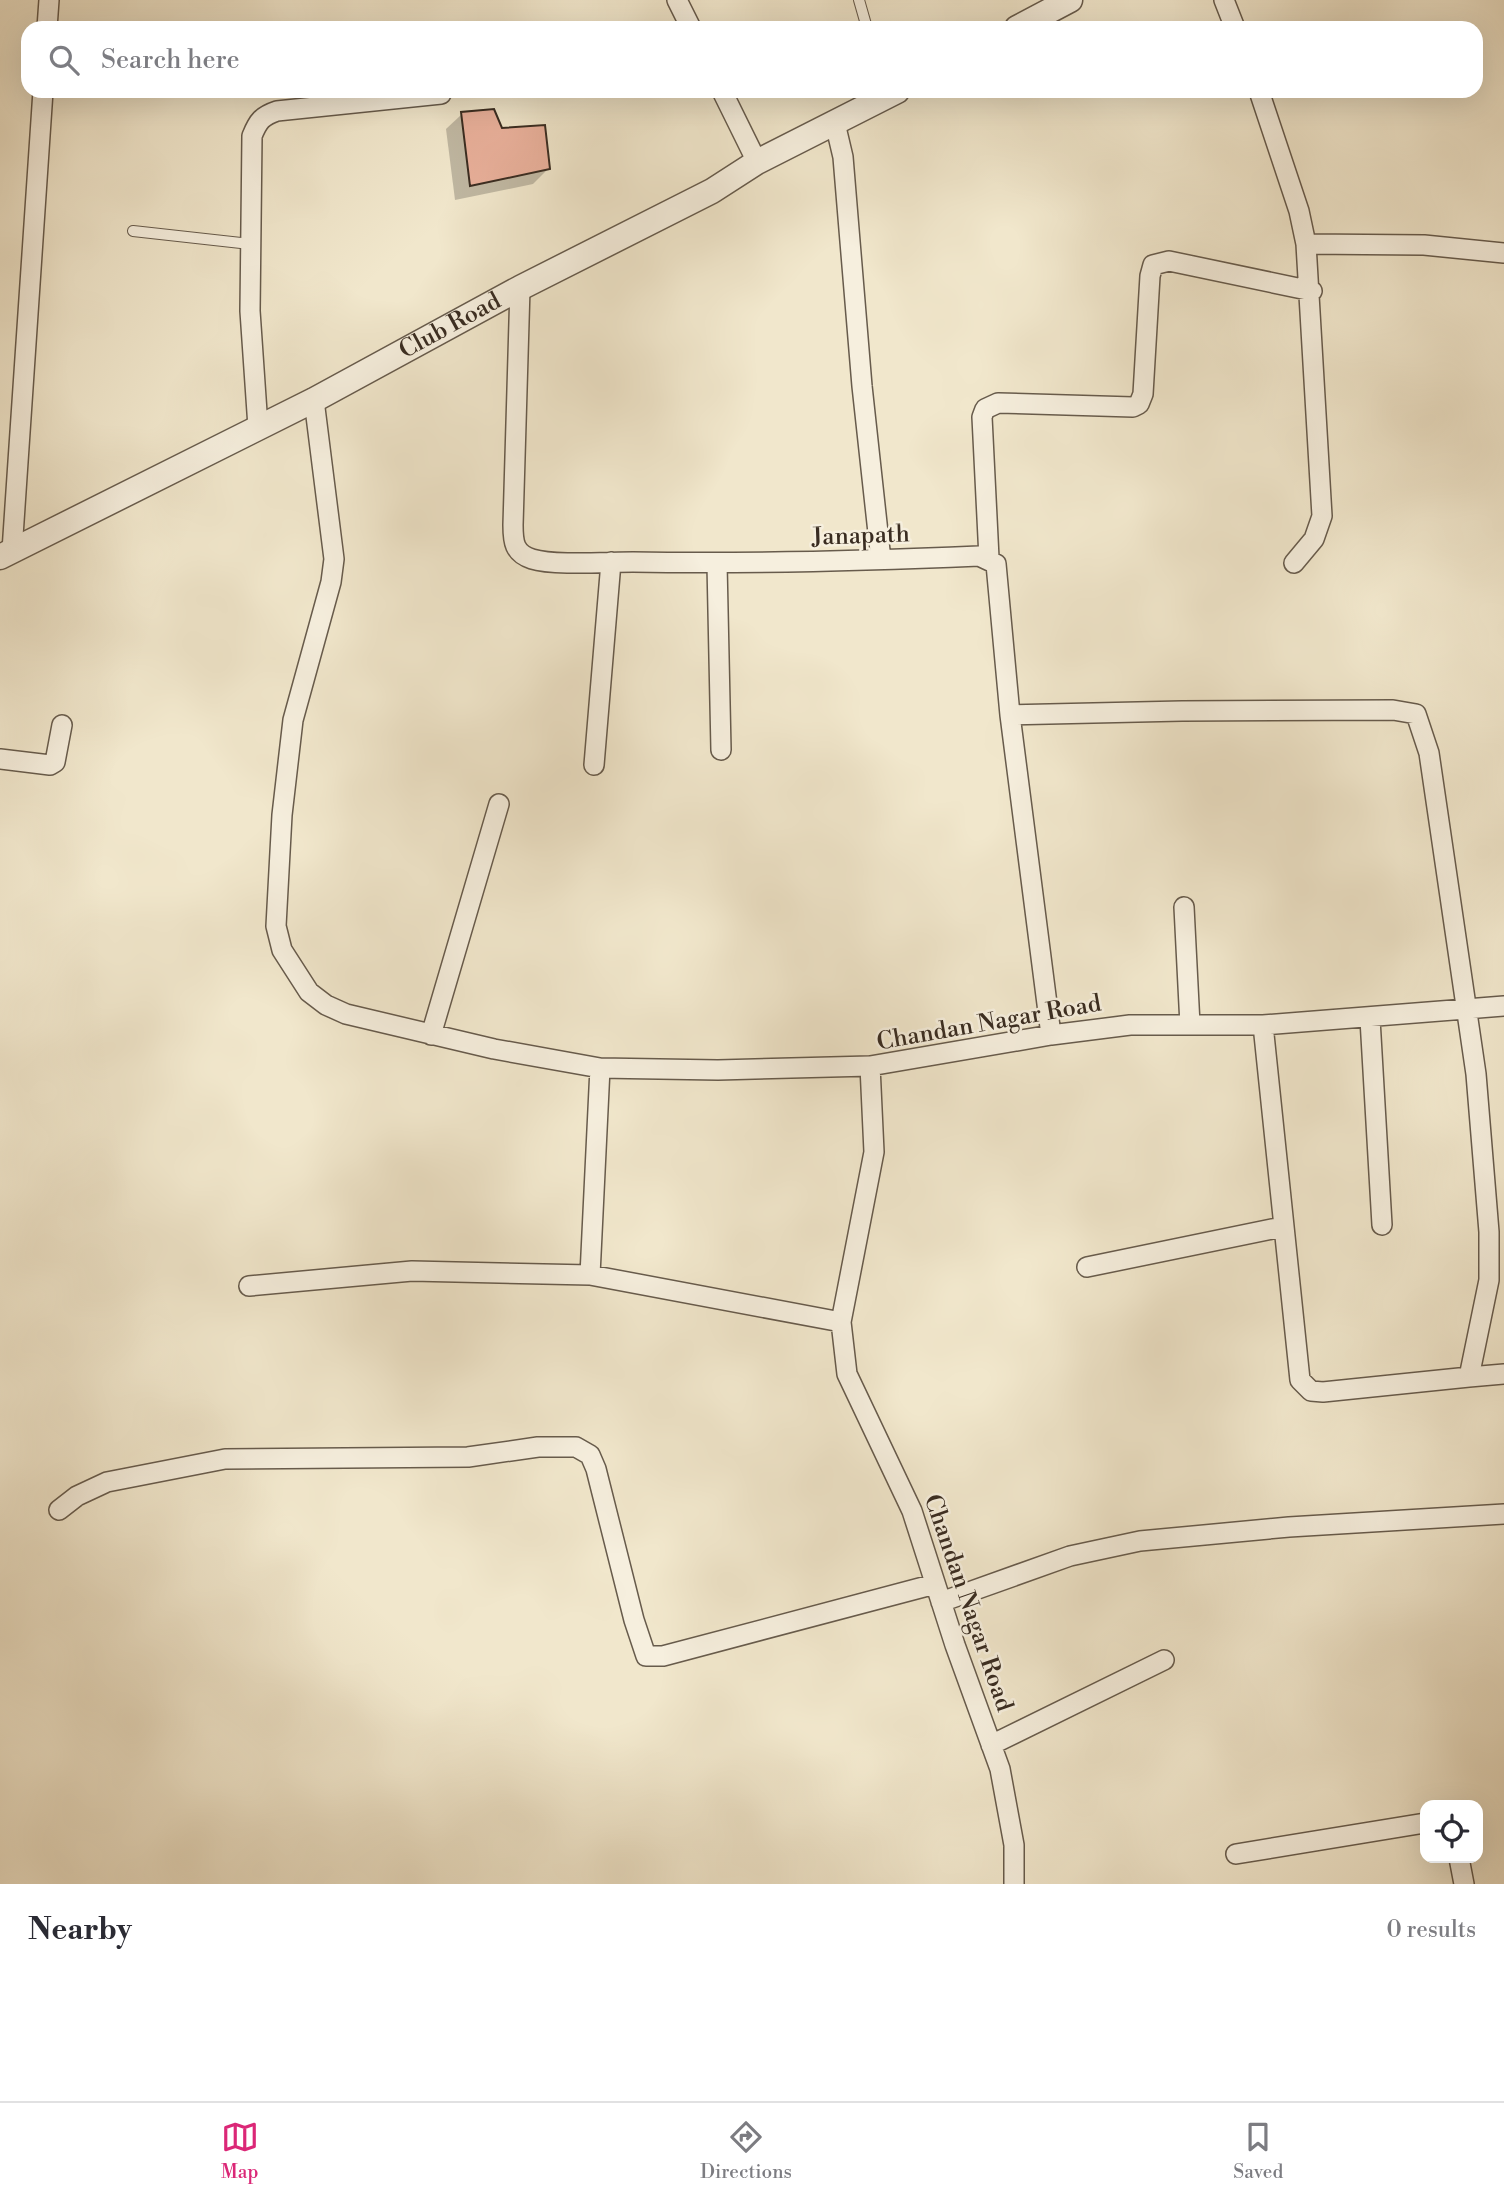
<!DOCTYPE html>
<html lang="en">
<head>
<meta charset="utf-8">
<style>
	:root { --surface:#fff; --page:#f7f7f7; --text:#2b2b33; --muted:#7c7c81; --line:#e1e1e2; --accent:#db2777 }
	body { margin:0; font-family:"Libre Bodoni",serif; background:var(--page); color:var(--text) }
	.controls { position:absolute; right:21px; bottom:21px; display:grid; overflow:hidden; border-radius:14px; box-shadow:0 7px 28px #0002 }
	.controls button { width:63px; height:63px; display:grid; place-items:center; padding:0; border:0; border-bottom:2px solid var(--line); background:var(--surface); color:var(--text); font:35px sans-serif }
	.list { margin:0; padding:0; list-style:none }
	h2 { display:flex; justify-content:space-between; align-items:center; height:91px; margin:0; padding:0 28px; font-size:30px }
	h2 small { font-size:23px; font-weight:400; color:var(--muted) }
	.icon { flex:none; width:38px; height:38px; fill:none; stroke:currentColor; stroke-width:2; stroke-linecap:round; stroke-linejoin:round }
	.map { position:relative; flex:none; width:1504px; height:1884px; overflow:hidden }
	.search { position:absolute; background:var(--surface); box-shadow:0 7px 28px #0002; left:21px; right:21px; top:21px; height:77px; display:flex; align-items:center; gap:18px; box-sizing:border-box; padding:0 24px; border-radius:21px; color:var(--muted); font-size:26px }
	.sheet { height:217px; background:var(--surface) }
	nav { display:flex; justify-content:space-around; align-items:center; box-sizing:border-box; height:98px; border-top:2px solid var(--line); background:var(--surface); font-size:19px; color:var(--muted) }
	nav a { display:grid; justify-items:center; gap:4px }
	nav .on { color:var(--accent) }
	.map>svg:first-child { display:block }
	.shadow { fill:#0003 }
	.building { fill:#e9b09b; stroke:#392c21; stroke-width:2 }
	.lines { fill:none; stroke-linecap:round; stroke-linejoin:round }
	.service-casing { stroke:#675b4c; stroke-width:12 }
	.minor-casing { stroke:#675b4c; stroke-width:22 }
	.tertiary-casing { stroke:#675b4c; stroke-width:27 }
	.service { stroke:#f6efde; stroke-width:10 }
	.minor { stroke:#f6efde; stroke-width:19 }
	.tertiary { stroke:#f6efde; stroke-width:24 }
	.labels { text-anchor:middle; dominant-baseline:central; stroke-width:5; stroke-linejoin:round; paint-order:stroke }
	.street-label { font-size:24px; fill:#392c21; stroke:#f6efde }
</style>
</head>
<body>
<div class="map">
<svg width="1504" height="1884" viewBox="0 0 1504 1884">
	<rect width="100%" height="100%" fill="#f1e7cc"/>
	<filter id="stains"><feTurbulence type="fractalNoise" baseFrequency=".00286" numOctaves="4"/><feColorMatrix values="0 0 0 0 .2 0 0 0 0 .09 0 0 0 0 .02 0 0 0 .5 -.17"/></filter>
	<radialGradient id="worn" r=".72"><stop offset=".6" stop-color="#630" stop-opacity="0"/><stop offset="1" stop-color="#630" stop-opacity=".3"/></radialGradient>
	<path class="shadow" d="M462 114 548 169 533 184 455 200 446 129Z"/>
	<path class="building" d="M494 109 502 128 545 125 550 169 470 186 461 112Z"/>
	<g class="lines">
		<defs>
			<path id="service" d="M859 0 867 28
				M133 231 250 244"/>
			<path id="minor" d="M677 0 691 28
				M1224 0 1235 28
				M47 28 49 0
				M722 91 757 162
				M1259 91 1299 211 1306 244 1322 516 1314 539 1294 563
				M835 123 843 157 862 386 881 560
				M1306 244 1424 245 1504 253
				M520 288 513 525C513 542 514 553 532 559 554 566 607 562 633 562 748 564 863 561 979 556L996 564 1010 715 1051 1035
				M314 400 334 559 331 582 293 720 282 815 276 926 282 950 309 992 326 1005 346 1014 494 1049 600 1068 718 1070 870 1066
				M258 427 250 311 252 136C258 121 262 116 277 111L441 94
				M12 551 43 91
				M989 558 982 417 985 409 998 403 1133 407 1139 404 1143 394 1150 276 1153 265 1169 261 1312 291
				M717 564 721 750
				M1010 715 1182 711 1393 710 1416 714 1429 753 1476 1074 1489 1232V1280L1469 1377 1323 1392 1311 1391 1300 1380 1263 1025
				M0 759 50 765 55 762 62 725
				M594 765 611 562
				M1184 907 1190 1025
				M1370 1019 1382 1225
				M431 1035 499 804
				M1087 1267 1282 1227
				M590 1275 600 1068
				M249 1286 412 1271 590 1275 841 1322
				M1469 1377 1504 1374
				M59 1510 77 1496 107 1482 225 1459 468 1457 538 1447H576L590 1455 596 1469 634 1620 646 1656H663L935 1584
				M941 1602 1070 1556 1140 1541 1289 1527 1504 1514
				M991 1745 1164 1660
				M1236 1854 1425 1823
				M1459 1858 1464 1884
				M1014 1884V1845L1000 1769 955 1645 912 1511 847 1374 841 1322 874 1152 870 1066 1051 1035 1130 1025H1263L1504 1006"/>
			<g id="tertiary">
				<path d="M1017 28 1070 0"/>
				<path id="s1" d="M0 557 314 400 520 288 712 191 757 162 897 91"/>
			</g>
		</defs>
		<use href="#service" class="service-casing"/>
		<use href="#minor" class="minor-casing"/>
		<use href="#tertiary" class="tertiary-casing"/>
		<use href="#service" class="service"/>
		<use href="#minor" class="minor"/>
		<use href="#tertiary" class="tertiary"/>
	</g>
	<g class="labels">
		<g class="street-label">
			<text stroke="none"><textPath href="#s1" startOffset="506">Club Road</textPath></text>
			<text transform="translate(861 536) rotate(-2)">Janapath</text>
			<text transform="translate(989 1023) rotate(-10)">Chandan Nagar Road</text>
			<text transform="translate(968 1603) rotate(71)">Chandan Nagar Road</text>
		</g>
	</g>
	<rect width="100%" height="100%" filter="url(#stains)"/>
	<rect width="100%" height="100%" fill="url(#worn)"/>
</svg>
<div class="controls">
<button><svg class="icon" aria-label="locate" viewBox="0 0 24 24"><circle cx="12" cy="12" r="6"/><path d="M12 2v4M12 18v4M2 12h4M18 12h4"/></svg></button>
</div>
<div class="search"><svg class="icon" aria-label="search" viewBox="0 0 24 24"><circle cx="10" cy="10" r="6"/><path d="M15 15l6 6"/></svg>Search here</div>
</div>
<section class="sheet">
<h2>Nearby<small>0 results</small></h2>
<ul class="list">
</ul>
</section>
<nav>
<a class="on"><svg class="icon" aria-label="map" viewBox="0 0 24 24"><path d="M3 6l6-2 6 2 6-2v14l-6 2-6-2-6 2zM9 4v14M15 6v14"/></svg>Map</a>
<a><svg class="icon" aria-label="directions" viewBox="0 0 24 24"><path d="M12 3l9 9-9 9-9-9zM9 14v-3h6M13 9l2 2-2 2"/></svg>Directions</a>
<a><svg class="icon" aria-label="saved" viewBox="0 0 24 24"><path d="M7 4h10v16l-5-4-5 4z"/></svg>Saved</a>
</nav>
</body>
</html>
